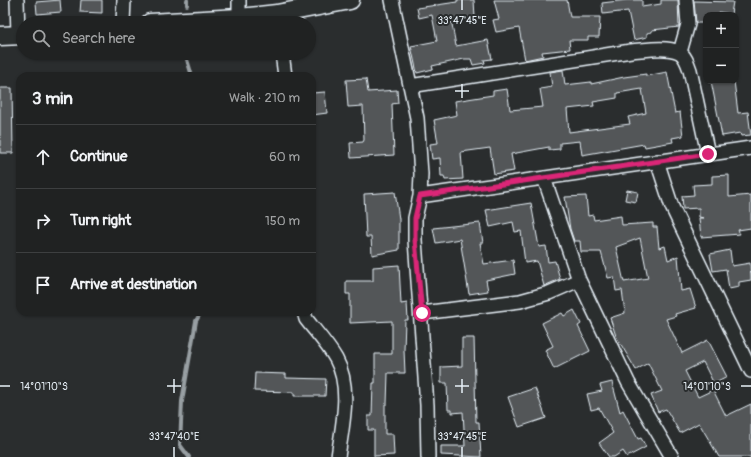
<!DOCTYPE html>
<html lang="en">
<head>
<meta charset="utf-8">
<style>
	:root { --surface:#202222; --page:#2d2f2f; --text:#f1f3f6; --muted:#a2a4a5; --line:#3d3f40 }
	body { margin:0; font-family:Pangolin,sans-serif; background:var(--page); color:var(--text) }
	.controls { position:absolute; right:12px; top:12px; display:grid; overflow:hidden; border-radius:8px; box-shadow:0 1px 3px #0004 }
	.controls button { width:36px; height:36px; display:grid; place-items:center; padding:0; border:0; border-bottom:1px solid var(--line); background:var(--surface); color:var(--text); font:20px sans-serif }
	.stop { position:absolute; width:12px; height:12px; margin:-9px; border:3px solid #db2777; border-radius:50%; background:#fff }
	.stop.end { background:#db2777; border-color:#fff; box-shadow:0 1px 4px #0008 }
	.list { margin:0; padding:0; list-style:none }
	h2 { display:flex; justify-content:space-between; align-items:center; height:52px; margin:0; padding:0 16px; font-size:17px }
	h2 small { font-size:13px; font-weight:400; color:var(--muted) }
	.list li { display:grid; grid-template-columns:26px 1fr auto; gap:12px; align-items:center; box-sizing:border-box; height:64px; padding:0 16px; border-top:1px solid var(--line) }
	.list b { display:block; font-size:15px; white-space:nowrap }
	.list em { font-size:13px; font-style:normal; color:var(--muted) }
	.icon { flex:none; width:22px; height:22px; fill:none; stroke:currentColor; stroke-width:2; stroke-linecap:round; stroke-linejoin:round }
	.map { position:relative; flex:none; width:751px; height:457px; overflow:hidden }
	.search { position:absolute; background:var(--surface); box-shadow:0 1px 3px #0004; left:16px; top:16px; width:300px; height:44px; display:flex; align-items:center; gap:10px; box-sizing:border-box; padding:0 14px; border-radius:22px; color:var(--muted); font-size:15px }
	.panel { position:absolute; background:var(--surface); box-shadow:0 1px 3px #0004; left:16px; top:72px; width:300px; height:244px; border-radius:12px }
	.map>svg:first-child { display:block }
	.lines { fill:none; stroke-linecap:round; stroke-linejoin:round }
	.stream { stroke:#989fa3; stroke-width:4 }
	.building { fill:#535759; stroke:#e8f1f8; fill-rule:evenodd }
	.street-casing { stroke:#e8f1f8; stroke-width:16 }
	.secondary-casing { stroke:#e8f1f8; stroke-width:21 }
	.street { stroke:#2a2d2e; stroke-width:13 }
	.secondary { stroke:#2a2d2e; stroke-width:18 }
	.route { stroke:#db2777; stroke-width:5 }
	.ticks { fill:none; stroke:#e8f1f8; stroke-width:1.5 }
	.ticks-label { font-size:10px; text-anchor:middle; fill:#e8f1f8; stroke:#2a2d2e; stroke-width:4; stroke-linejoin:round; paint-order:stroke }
</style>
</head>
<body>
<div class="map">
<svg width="751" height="457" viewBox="0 0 751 457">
	<rect width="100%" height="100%" fill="#2a2d2e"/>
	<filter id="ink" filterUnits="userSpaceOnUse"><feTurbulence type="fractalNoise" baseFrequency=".025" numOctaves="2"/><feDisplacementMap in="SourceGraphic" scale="8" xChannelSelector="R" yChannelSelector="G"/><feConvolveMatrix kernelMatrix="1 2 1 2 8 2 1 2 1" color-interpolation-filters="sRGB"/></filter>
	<g filter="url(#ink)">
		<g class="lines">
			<path class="stream" d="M187 5V0
				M185 53 192 76
				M189 457 180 445 182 401 196 321 201 312"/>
		</g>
		<path class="building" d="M60 0 61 12 37 14 36 2Z
			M81 0H102V13L80 12Z
			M457 0H474L475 18 451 19 456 46 488 40 492 59 484 60 485 63 473 65 471 59H464L432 66 433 69 417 73 411 46 437 41 432 15 419 18 417 8 457 2Z
			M494 0H567L570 17H600L599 37H588V40H569L570 49 542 52 543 56 525 60 519 28 496 32 493 20 499 19Z
			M627 0H642V7L661 4V0H678L679 27 652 30V32L647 33V37L634 40 628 11 603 14 602 3Z
			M694 1 733 2 731 14 719 12V15H706V23H696Z
			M563 70 565 85 591 82V84L624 77 646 74V76L667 72 675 113 680 112 683 136 672 138 673 142 645 147 644 144 582 155 580 141 560 143V149L549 150V147L511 154 514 171 494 174 490 148 461 152 463 179 445 180 444 176H441L440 158 432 159 430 144 438 143 434 120 457 115 455 101 493 95V91L507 89 510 110 543 107 540 89 552 87 550 72ZM642 89 646 113 628 117 630 124 569 132 567 109 594 106 593 102 617 98V93Z
			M366 79 368 92 397 90 398 103 392 104 394 155 351 158 350 143 363 142 364 140 363 106 348 107 346 80Z
			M711 81H734L738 113 748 112 751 135 741 136 740 133 722 136Z
			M0 88H12L13 153H0Z
			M325 92 327 113 312 115V93Z
			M729 175V197L751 195V228L738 230 740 234 701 237 699 218H704L699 217V208L683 209 682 196 694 195 693 185 712 184V176Z
			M627 190 638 192 636 202 625 200Z
			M395 192 399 219V250L372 255 371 237H366L364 194Z
			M586 196 588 216 593 215 594 220 621 216 622 225 653 223V227H657L659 248 665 246 668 260 678 256 681 291 690 289 696 308 675 314 676 316 666 319 682 353 708 340 727 377 714 384 703 362 685 371 698 397 713 390 726 416 751 404V457H719L699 423 680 433 666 409 658 412 651 395 662 391 648 363 636 370 616 336 610 318 625 313 622 290 616 291 614 277 608 278 601 252H581L580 241H574L570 229 565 197ZM640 238 648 278 624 282 616 247Z
			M531 203 539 247 546 246 548 262 555 261 560 279 544 286 537 261 525 263 521 231 515 232 513 222 490 227 486 210Z
			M480 223 483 243H480L484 264 513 260 515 274 486 280 488 291 469 294 460 239 436 243 433 228Z
			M730 250 732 266 750 263 751 280 739 282V287L729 289 726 269 713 271 710 254Z
			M399 265 401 304 407 303 408 320H405L404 350 405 373H388L387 404H385V434H393L394 455 374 456V430H368V416H372L373 383H375V354H392V321L350 323V294H346V281H373V267Z
			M574 310 581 324 578 326 590 351 554 369 545 350 553 346 542 323 562 313 564 316Z
			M462 338H474L476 422H479L481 457 441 455V446H465L463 412 452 413V410H448L447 383H441V367L462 366Z
			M255 373 286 374V378L326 379 325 396H294V392L254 391Z
			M612 382 620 412 623 410 638 439 641 438 646 447 627 457 623 451 614 457H609L599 443 613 433 599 408 591 410 587 394 602 391 600 385Z
			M535 388 546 418 519 427 508 397Z"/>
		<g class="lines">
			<defs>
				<path id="street" d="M17 0 18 35
					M392 0 417 118 421 174 420 196 415 218V240L427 405 428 457
					M239 18V0
					M123 23 124 0
					M680 52 688 24 686 0
					M282 53 285 76
					M410 86 631 51C646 50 665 46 679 52 685 55 688 64 690 70L708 154
					M657 161 672 207 751 371
					M544 178 579 280 628 382 672 457
					M420 196 751 148
					M304 312 306 319C316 332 328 345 336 359 352 388 342 426 338 457
					M422 313 520 301 549 293 579 280"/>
				<path id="secondary" d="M150 23 239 18 277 14 350 0
					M0 36 23 35"/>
			</defs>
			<use href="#street" class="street-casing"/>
			<use href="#secondary" class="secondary-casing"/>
			<use href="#street" class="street"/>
			<use href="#secondary" class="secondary"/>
		</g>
	</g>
	<g class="lines" filter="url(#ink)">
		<path class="route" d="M422 313 415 240V218L420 196 708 154"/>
	</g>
	<path class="ticks" d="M462 0V10M462 84V98M455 91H469M174 379V393M462 379V393M0 386H10M167 386H181M455 386H469M741 386H751M174 447V457M462 447V457"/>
	<g class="ticks-label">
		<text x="462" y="24">33°47'45"E</text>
		<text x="44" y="390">14°01'10"S</text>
		<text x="707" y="390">14°01'10"S</text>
		<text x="174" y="440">33°47'40"E</text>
		<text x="462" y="440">33°47'45"E</text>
	</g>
</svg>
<div class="controls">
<button>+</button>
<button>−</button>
</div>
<div class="stop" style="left:422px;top:313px"></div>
<div class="stop end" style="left:708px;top:154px"></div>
<div class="search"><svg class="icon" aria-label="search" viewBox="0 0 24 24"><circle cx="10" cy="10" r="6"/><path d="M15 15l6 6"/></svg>Search here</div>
<section class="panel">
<h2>3 min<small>Walk · 210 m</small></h2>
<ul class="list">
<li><svg class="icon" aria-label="ahead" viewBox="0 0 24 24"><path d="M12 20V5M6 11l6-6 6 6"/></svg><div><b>Continue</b></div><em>60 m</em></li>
<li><svg class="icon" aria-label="right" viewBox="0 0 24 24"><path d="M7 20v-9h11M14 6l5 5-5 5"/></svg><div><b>Turn right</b></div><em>150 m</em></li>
<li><svg class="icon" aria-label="arrive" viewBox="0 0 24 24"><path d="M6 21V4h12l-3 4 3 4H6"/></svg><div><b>Arrive at destination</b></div></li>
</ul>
</section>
</div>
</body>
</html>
